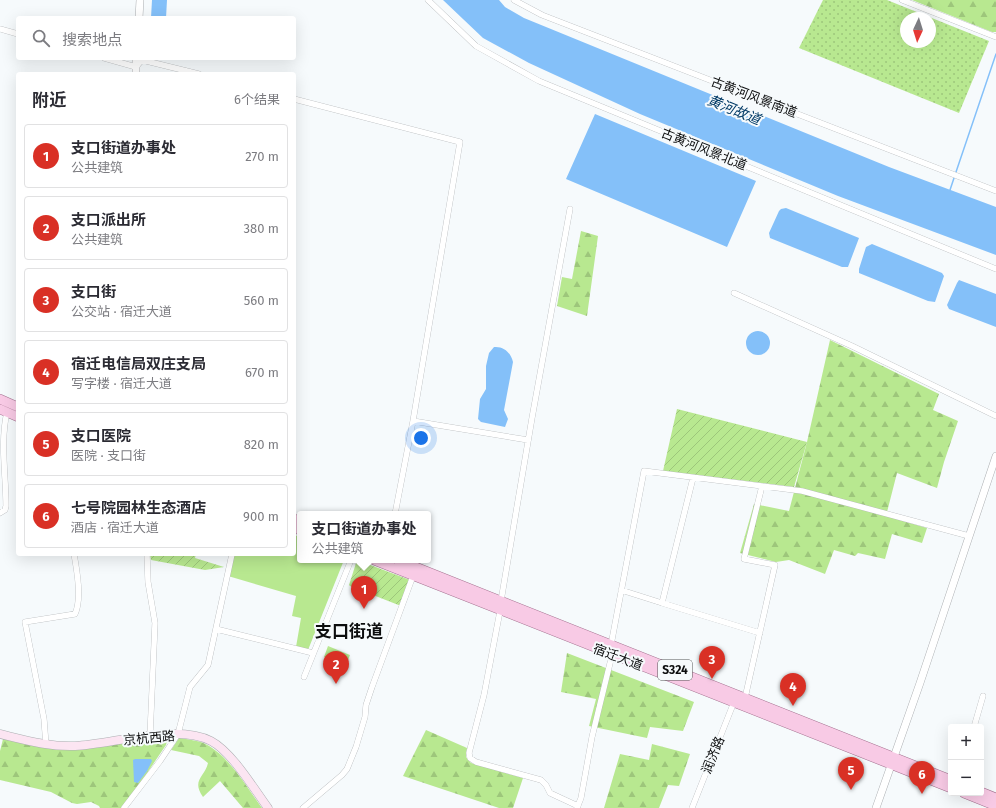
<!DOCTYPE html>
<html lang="zh">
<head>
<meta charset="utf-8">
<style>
	:root { --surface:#fff; --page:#f7f7f7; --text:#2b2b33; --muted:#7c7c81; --line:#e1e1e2; --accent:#d93025 }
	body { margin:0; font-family:"Fira Sans","Noto Sans SC",sans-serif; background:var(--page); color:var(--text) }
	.controls { position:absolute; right:12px; bottom:12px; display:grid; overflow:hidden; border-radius:4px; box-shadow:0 4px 16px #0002 }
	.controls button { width:36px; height:36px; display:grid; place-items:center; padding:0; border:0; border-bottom:1px solid var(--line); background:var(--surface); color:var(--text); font:20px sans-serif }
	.compass { position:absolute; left:900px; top:12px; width:36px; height:36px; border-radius:50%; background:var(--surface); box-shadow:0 4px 16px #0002; rotate:184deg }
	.you { position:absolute; left:421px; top:438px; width:14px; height:14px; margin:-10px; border:3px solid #fff; border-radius:50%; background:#1a73e8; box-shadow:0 0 0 6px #1a73e833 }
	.badge { display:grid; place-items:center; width:26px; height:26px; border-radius:50%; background:var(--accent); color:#fff; font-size:13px; font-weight:700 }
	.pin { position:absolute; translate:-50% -33px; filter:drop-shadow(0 1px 2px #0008) }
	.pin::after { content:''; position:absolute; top:21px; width:14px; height:12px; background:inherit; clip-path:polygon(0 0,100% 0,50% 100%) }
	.popup { position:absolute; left:297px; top:511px; width:134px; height:52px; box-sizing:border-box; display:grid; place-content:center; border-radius:4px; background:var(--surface); filter:drop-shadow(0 1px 3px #0005); font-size:13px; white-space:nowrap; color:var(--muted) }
	.popup b { font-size:15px; color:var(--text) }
	.popup::after { content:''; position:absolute; left:50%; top:100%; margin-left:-8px; border:8px solid transparent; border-top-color:var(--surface) }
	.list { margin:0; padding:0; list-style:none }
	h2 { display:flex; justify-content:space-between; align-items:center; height:52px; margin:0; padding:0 16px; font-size:17px }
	h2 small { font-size:13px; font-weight:400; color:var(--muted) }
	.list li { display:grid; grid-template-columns:26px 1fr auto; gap:12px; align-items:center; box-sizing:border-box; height:64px; margin:0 8px 8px; padding:0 8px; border:1px solid var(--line); border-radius:4px }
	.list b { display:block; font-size:15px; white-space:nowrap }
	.list p { margin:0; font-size:13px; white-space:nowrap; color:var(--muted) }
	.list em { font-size:13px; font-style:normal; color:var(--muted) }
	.icon { flex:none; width:22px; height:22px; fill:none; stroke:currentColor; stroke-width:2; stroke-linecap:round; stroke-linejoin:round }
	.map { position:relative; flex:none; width:996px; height:808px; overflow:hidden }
	.search { position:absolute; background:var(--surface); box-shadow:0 4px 16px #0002; left:16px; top:16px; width:280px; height:44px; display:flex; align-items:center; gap:10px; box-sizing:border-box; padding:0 14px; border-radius:4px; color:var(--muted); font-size:15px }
	.panel { position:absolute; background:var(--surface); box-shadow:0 4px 16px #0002; left:16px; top:72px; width:280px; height:484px; border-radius:4px }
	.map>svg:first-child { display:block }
	.grass { fill:url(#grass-dots); fill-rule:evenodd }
	.forest { fill:url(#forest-firs) }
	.park { fill:#b8e890 }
	.garden { fill:url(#garden-furrows) }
	.water { fill:#84c0f9 }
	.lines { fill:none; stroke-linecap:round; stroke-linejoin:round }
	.stream { stroke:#84c0f9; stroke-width:1.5 }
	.minor-casing { stroke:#acafb2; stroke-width:6 }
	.tertiary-casing { stroke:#acafb2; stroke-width:8 }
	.secondary-casing { stroke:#acafb2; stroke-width:9 }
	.primary-casing { stroke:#a3718f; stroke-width:10 }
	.minor { stroke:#fff; stroke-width:5.5 }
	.tertiary { stroke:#fff; stroke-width:7 }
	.secondary { stroke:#fce5f2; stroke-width:8 }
	.primary { stroke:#f8cae5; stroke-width:9 }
	.labels { text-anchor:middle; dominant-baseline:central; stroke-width:4; stroke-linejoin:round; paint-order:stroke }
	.shield { fill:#f6fafc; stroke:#525455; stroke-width:1 }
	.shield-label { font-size:12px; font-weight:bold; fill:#0c0d0e }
	.street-label { font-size:13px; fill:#0c0d0e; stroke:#f6fafc }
	.water-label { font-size:14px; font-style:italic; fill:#003a66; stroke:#f6fafc }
	.district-label { font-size:17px; font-weight:bold; fill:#0c0d0e; stroke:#f6fafc }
</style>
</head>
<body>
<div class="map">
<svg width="996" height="808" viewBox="0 0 996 808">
	<defs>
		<pattern id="grass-dots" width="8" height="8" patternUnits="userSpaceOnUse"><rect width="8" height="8" fill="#b8e890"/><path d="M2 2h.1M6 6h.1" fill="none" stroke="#9dc67b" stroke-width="1.8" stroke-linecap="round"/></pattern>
		<pattern id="forest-firs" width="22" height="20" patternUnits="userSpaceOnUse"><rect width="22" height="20" fill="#b8e890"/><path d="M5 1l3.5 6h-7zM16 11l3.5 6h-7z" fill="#9dc67b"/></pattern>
		<pattern id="garden-furrows" width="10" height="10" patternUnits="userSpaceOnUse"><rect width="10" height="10" fill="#b8e890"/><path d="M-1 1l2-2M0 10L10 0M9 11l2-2" fill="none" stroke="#9dc67b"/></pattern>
	</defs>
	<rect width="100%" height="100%" fill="#f6fafc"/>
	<path class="grass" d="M823 0H887L989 41 959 113 799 48ZM906 18H930V42H906Z"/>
	<path class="forest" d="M912 0H996V32H992Z
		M581 231 598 236 587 316 557 306 562 277 572 279Z
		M830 340 939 394 933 410 958 421 944 462 937 488 897 473 886 516 927 528 922 543 892 534 885 559 858 553 855 556 834 550 825 574 789 560 776 562 740 553 754 504 789 511 807 442Z
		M567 653 694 702 683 731 650 727 647 738 589 726 596 699 561 692Z
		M426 730 467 748 466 757 471 763 523 778 513 808H499L403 776Z
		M162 737 166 738 167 741 166 745 143 779 121 808H100L99 806 91 802 77 804 72 803 51 792 0 780V751L3 739 55 748Z
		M179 738C186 739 194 740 201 742 227 752 246 786 262 808H243L220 781 203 797C191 780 205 777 208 763L199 756 171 750Z
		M652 744 690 754 679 786 668 785 659 808H604L620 754 649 760Z"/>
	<path class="park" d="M294 535 300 537V560H344L308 650 296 647 301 618 292 616 296 596 228 576 234 554H294Z
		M328 646 350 655 346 666 324 657Z"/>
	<path class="garden" d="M677 409 807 442 794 487 663 471Z
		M150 554H196L195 558 224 567 205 570 151 560Z
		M357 560 410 580 401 606 350 586 349 585Z"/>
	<path class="water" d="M152 0H167L166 18H151Z
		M443 0H499L505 7 524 18 889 167 996 207V255L838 196 640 114 529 63 483 38Z
		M595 114 756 181 727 247 566 179Z
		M786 208 859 238 848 267H842L770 238 769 233 779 211 781 209Z
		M872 244 942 273 944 276 935 302 928 301 859 273V269L866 247Z
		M959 280 996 294V327L949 309 947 305 957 283Z
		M746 343a12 12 0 1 1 24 0a12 12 0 1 1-24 0Z
		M494 347C504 346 511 353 513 362L504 410 508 419 505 427 481 422 478 419 480 399 486 389V366L489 353Z
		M135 759H151L152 761 147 771 138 783 134 782 133 760Z"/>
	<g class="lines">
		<path class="stream" d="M956 172 996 54
			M950 190 954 178"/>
		<defs>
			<path id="minor" d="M428 0 476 46 539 81 996 269
				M514 0 542 15 996 191
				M902 0 996 37
				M0 29 18 34
				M104 58 136 67 142 60 199 74
				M294 99 460 142 413 421 395 514
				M734 293 852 346 996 416
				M413 421 528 440
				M0 513 5 510 6 506C6 475 0 442 7 412
				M147 554 148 582 155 623 150 736
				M621 590 662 603 693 478
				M501 601 532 418 570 209
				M662 603 760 633
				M500 611 484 695 469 753 470 758 476 762 541 780 546 785 550 793 578 806
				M216 629 313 653
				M611 645 644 471 802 491 969 536
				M304 677 351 560
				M745 698 775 565 744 559 762 486
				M974 727 983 696
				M46 745 44 719 25 622 75 614C82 599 77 571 74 554
				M124 808 160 761 178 734 190 687 208 665 232 554
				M303 808 342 775 347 769 356 747 365 717 366 705 372 687 413 576
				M577 808 581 798 592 737 612 655
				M692 808 734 702"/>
			<path id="tertiary" d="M139 18 140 0
				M136 74V58
				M876 808 920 683 996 456"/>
			<path id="secondary" d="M0 734C25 740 49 747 75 746 114 744 176 723 211 741 232 752 254 789 268 808"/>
			<path id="primary" d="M0 399 18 407
				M0 409 18 417
				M294 519 300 521
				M294 528 300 530
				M374 560 951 788
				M398 560 951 780
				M981 792 996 798
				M964 793 996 806"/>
		</defs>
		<use href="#minor" class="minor-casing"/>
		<use href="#tertiary" class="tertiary-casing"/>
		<use href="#secondary" class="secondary-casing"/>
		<use href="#primary" class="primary-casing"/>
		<use href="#minor" class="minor"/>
		<use href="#tertiary" class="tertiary"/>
		<use href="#secondary" class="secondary"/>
		<use href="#primary" class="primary"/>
	</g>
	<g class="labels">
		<rect class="shield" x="658" y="660" width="34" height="20" rx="3"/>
		<g class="shield-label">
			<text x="675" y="670">S324</text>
		</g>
		<g class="street-label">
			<text transform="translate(754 97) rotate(21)">古黄河风景南道</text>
			<text transform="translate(704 149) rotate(22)">古黄河风景北道</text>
			<text transform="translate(618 657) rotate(21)">宿迁大道</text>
			<text transform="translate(149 738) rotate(-5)">京杭西路</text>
			<text transform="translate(713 755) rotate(-68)">润济路</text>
		</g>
		<g class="water-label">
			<text transform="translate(734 110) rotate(22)">黄河故道</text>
		</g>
		<g class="district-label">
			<text x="349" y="631">支口街道</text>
		</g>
	</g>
</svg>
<div class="controls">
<button>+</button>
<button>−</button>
</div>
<svg class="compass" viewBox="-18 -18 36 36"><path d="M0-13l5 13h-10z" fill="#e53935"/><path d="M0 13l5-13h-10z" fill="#7c7c81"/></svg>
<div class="you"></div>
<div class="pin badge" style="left:364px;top:609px">1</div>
<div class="popup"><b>支口街道办事处</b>公共建筑</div>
<div class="pin badge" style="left:336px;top:684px">2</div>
<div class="pin badge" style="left:712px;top:679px">3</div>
<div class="pin badge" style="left:793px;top:706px">4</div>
<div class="pin badge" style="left:851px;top:790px">5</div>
<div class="pin badge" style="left:922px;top:794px">6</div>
<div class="search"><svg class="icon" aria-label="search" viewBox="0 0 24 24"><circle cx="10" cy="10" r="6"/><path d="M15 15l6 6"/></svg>搜索地点</div>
<section class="panel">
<h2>附近<small>6个结果</small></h2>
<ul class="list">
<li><span class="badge">1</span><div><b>支口街道办事处</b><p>公共建筑</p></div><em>270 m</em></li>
<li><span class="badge">2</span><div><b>支口派出所</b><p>公共建筑</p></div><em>380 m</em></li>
<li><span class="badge">3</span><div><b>支口街</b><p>公交站 · 宿迁大道</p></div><em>560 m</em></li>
<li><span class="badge">4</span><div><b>宿迁电信局双庄支局</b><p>写字楼 · 宿迁大道</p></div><em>670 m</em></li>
<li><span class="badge">5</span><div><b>支口医院</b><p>医院 · 支口街</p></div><em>820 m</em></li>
<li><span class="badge">6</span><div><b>七号院园林生态酒店</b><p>酒店 · 宿迁大道</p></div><em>900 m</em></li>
</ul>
</section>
</div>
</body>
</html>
